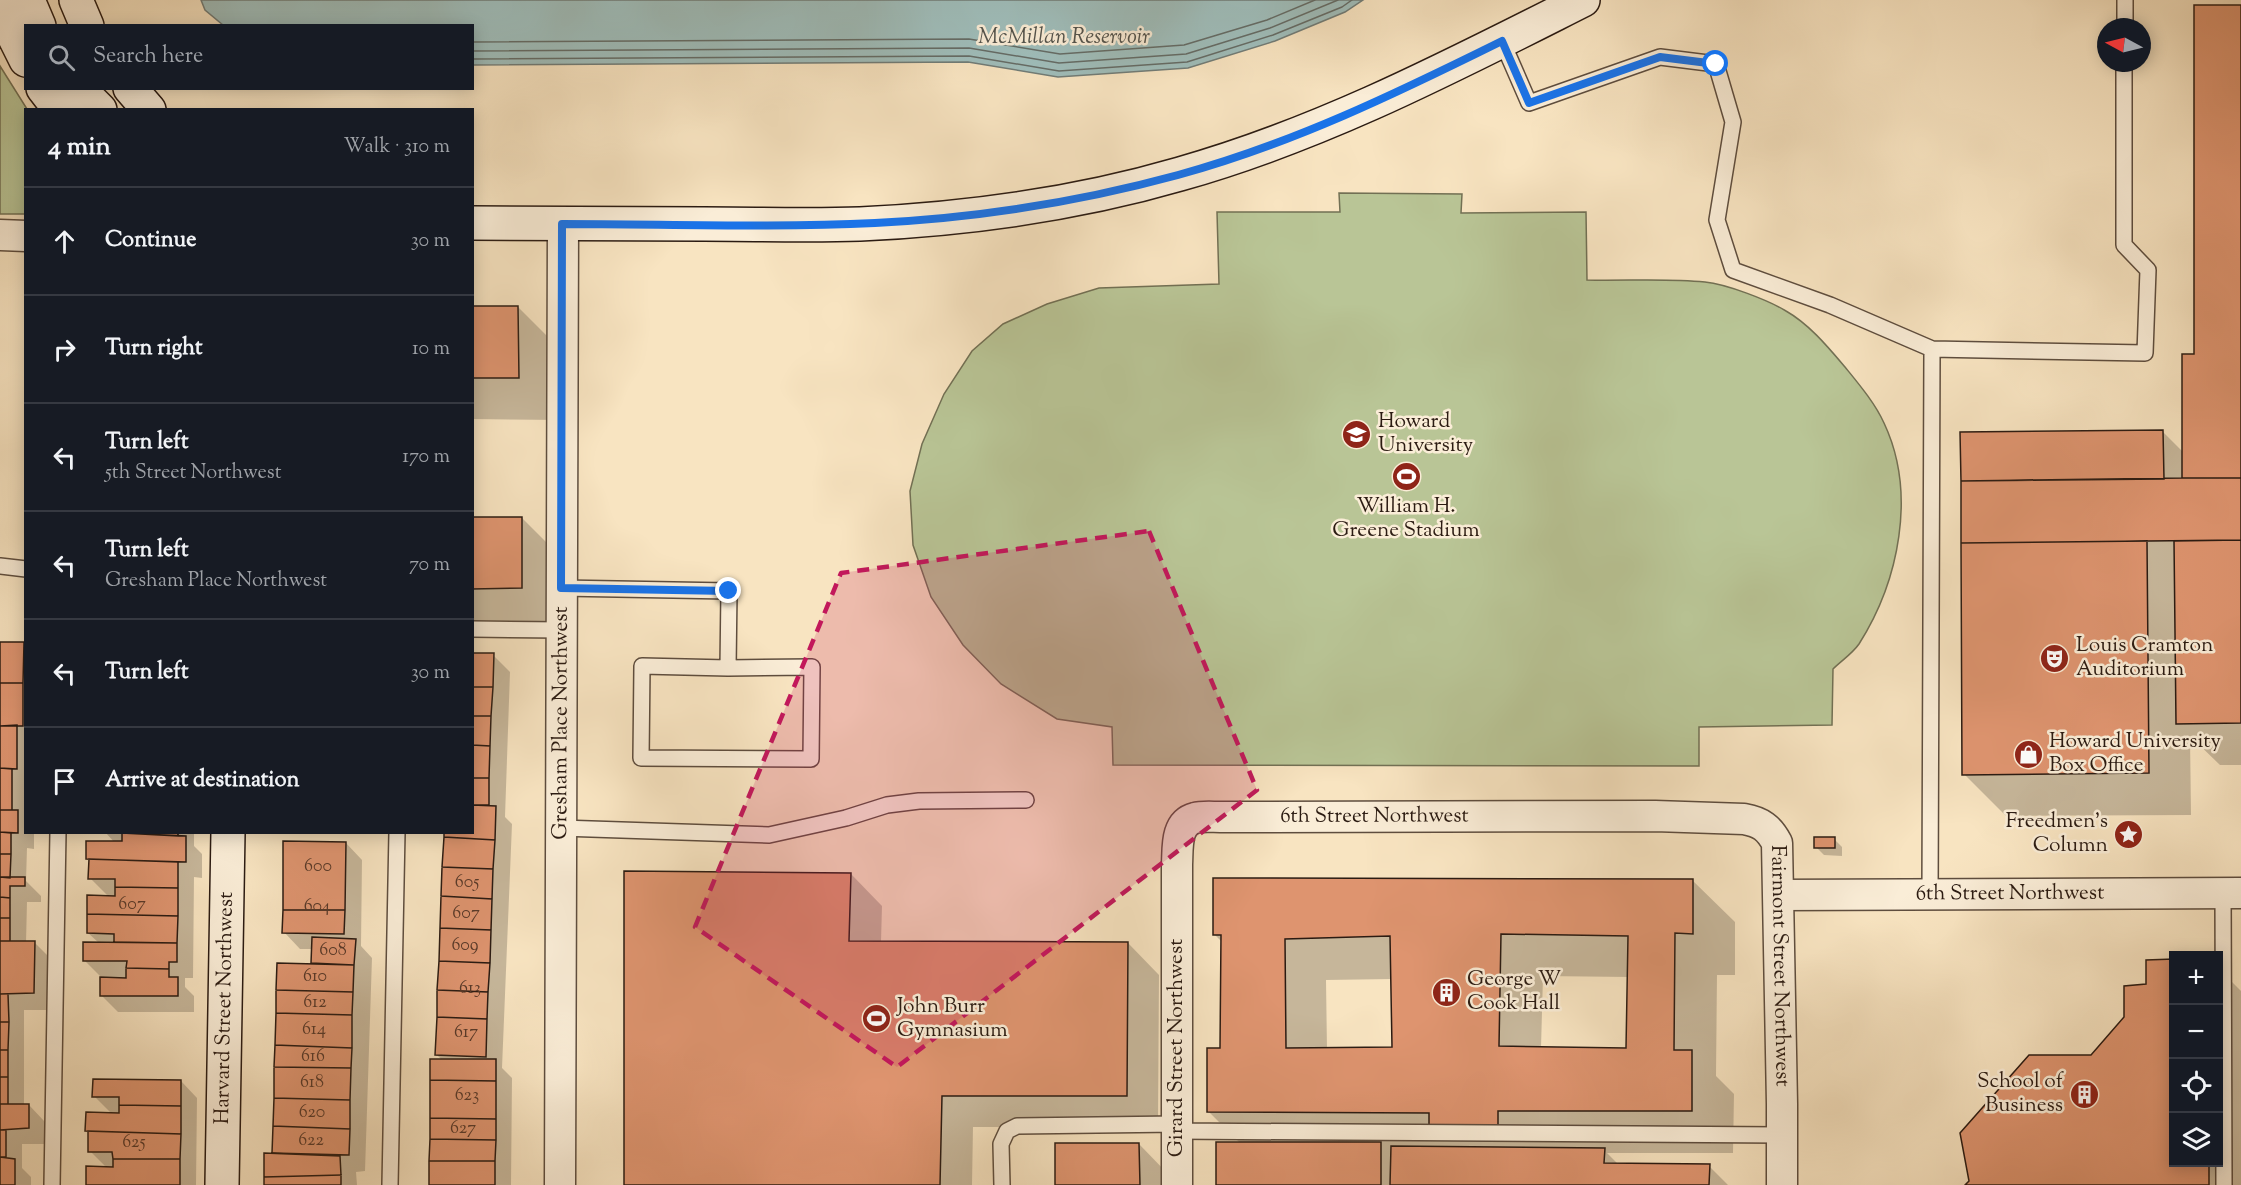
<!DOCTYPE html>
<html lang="en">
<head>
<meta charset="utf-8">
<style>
	:root { --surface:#171b24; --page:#20242c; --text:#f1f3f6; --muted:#9ea1a6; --line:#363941 }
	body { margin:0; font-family:"Sorts Mill Goudy",serif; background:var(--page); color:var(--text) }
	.controls { position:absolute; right:18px; bottom:18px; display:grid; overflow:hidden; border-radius:0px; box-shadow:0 3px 15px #0003 }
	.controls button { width:54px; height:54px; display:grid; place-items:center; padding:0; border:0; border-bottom:2px solid var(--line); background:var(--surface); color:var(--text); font:30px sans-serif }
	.compass { position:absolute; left:2097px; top:18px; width:54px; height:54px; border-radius:50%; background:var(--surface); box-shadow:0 3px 15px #0003; rotate:277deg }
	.stop { position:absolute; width:18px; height:18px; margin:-14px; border:4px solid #1a73e8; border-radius:50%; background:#fff }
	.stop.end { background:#1a73e8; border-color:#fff; box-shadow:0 2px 6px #0008 }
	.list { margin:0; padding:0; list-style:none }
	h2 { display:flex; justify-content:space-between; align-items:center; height:78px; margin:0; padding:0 24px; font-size:26px }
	h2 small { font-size:20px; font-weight:400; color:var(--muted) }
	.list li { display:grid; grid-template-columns:39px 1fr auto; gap:18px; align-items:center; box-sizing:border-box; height:108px; padding:0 24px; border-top:2px solid var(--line) }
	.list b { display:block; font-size:22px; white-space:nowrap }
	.list p { margin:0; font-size:20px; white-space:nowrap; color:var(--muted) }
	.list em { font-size:20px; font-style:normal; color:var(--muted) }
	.icon { flex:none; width:33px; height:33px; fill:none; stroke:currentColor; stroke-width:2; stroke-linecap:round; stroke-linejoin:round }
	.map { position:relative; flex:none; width:2241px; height:1185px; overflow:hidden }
	.search { position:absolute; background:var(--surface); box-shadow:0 3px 15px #0003; left:24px; top:24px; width:450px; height:66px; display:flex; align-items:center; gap:15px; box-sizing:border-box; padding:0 21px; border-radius:0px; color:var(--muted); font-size:22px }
	.panel { position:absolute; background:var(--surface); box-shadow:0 3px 15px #0003; left:24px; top:108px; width:450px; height:726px; border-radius:0px }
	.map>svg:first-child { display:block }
	.green { fill:#b9c596; stroke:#727054; stroke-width:1.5 }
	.water { fill:#9fbdba; stroke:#717c77; stroke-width:1.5 }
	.shadow { fill:#0003; fill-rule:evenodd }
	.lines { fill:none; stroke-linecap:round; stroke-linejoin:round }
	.shore { stroke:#656c66; stroke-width:1.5 }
	.building { fill:#de946f; stroke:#2b1b12; stroke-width:1.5; fill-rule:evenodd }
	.lane-casing { stroke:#5e4d3e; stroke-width:18 }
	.street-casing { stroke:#5e4d3e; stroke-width:33 }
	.secondary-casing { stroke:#2b1b12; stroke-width:36 }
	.lane { stroke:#faedd7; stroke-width:15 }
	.street { stroke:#faedd7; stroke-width:30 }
	.secondary { stroke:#faedd7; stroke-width:33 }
	.route { stroke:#1a73e8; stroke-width:8 }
	.marked { fill:#c2185b; fill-opacity:0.2; stroke:#c2185b; stroke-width:4.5; stroke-dasharray:12 8; stroke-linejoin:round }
	.labels { text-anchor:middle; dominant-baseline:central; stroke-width:5; stroke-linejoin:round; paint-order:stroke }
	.number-label { font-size:18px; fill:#583929 }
	.poi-label { font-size:21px; fill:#2b1b12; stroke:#faedd7; text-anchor:start }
	.street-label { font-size:21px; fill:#2b1b12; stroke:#faedd7 }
	.water-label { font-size:22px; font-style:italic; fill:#54544d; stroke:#faedd7 }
</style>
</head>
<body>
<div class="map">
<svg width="2241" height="1185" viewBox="0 0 2241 1185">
	<rect width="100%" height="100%" fill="#f8e4c1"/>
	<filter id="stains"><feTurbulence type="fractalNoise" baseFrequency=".00333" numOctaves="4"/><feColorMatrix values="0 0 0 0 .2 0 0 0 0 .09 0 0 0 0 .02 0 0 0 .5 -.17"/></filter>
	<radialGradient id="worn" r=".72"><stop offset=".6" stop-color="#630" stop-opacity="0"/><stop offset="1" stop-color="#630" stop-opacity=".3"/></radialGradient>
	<path class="green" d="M0 66 27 109 25 214H0Z
		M1339 193 1462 194 1461 213 1586 212 1587 280C1626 281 1666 278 1705 282 1726 284 1768 300 1786 311 1809 324 1828 347 1845 367 1858 383 1875 403 1884 423 1917 493 1899 581 1859 644 1852 654 1841 661 1833 669L1832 725 1699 727V766L1113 765 1112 727 1057 719 1001 684 963 645 931 597 913 545 910 491 922 444 944 394 972 351 1003 324 1047 304 1099 288 1219 284 1217 212H1340Z"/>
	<path class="water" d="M201 0H1363L1345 12 1275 41 1188 68 1058 77 968 62 473 65 472 26 223 25 205 10Z"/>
	<path class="shadow" d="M2241 7V765H2220L2190 736 2191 815 2006 816 1964 774 2163 432 2184 453Z
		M472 307H518L560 349 561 420 472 419Z
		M522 518 564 560V630L472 631V519Z
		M0 644H23L26 647V832H34V849L27 848 26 881 41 896V902H27L26 943 34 942 51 959 50 1010H24V1105H29L45 1122V1144H22V1168L31 1177V1185H0Z
		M472 654 493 655 510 672 505 817 512 824 502 1068 512 1078 511 1185H430L442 1060 436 1054 472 832Z
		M105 832H194V846L202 854V878L194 877 193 978H185V987L194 996V1012H118L101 995 102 978 84 960 99 943 88 933 109 897 90 878 88 843H115Z
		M1834 839 1842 847V856L1824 855 1816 847Z
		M346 843 362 860 361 946 372 958 365 1171 356 1172 357 1185H266L273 1155 279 964 312 965 313 949H300L284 932Z
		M851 874 882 906 881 942 1128 943 1159 975 1158 1127H973L972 1185H626Z
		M1692 880 1735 922V975H1717L1716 1076 1734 1094 1733 1153H1607L1619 1165 1709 1166 1728 1185H1217L1240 1143 1209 1112 1222 1050V942L1214 934ZM1543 976 1629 977 1628 1050 1541 1048ZM1392 979 1393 1048 1327 1049 1326 980Z
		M2218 968 2241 991V1185H1967L2174 1162H2218Z
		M181 1081 197 1098 196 1185H88L107 1168 90 1151V1133L87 1130 112 1114 94 1096Z
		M1139 1144 1170 1176V1185H1056Z"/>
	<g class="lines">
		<path class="shore" d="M472 42 969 39 1060 54 1184 45 1267 20 1315 0
			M472 51 969 48 1059 63 1186 54 1270 28 1338 0
			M472 59 969 56 1059 71 1187 62 1273 35 1342 7 1352 0"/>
	</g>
	<path class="building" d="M2194 5H2241V478H2182V354H2194Z
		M472 306H518L519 378H472Z
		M2163 430 2164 479 1961 481 1960 432Z
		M2182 478H2241V540L1961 543V481Z
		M472 517H522V588L472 589Z
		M2241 540V723L2176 724 2174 541Z
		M2147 541 2149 773 1962 775 1961 543Z
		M0 642H24L23 683H0Z
		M472 653H494L493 687H472Z
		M0 683H23V726H0Z
		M472 687H493L491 716H472Z
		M472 716H491L490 746 472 745Z
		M17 725V769L0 768V726Z
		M472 745 490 746 489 778H472Z
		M0 768 12 769V810H0Z
		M472 778H489V805H472Z
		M472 805 496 806 495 840 444 837V832H472Z
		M0 810H18V833L0 832Z
		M0 832 11 833V854H0Z
		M122 832H178V836L122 833Z
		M122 833 186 836V862L86 859V841H122Z
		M444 837 495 840 493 869 442 867Z
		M1814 837H1835V848H1814Z
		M283 841 346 842 345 910H283Z
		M0 854H11L10 878 0 877Z
		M89 859 178 862V888L115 887V879H88Z
		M442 867 493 869 492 899 441 896Z
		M624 871 851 873 849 941 1128 942 1127 1096H942L940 1185H624Z
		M0 877H25V886H10V898L0 897Z
		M1213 878 1693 879V934L1675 933 1674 1050H1692V1111H1498V1131H1429V1113L1207 1112V1048H1220L1221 935H1213ZM1501 934 1628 936 1626 1048 1499 1046ZM1390 936 1392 1047 1286 1048 1285 939Z
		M115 887 178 888V916L87 914V895L115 896Z
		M441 896 492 899 491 930 440 928Z
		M0 897 10 898V918H0Z
		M283 910H345L344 934 282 933Z
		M87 914 178 916 177 943 114 942V934L87 933Z
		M0 918H10V941H0Z
		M440 928 491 930 490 963 439 961Z
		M312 937 356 939 354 965 311 963Z
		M0 941H35L34 993 0 994Z
		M83 942 177 943V962H169V969L126 968 127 961H83Z
		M2174 959V1162H2209V1185H1965L1969 1181 1960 1133 2029 1055H2091L2124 1017V986L2146 984V960Z
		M439 961 490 963 488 992 437 990Z
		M277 963 354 965 353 992 276 990Z
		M126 968 169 969V977H178V996H100V977L126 978Z
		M276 990 353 992 352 1015 276 1013Z
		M437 990 488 992 487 1019 437 1017Z
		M0 994H8L9 1022H0Z
		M276 1013 352 1015V1048L275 1045Z
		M437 1017 487 1019 486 1057 435 1055Z
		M0 1022H9L8 1050H0Z
		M275 1045 352 1048 351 1068 274 1067Z
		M0 1050H8V1077H0Z
		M430 1059H496V1081L430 1080Z
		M274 1067 351 1068 350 1100 274 1098Z
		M0 1077H8V1104H0Z
		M93 1079 181 1080V1106L119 1105V1097H92Z
		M430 1080 496 1081V1119L430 1118Z
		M274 1098 350 1100V1129L273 1126Z
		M0 1104H29V1128L0 1130Z
		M119 1105 181 1106V1134L85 1131 86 1112 119 1113Z
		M430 1118 496 1119V1140L430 1139Z
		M273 1126 350 1129 349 1155 272 1153Z
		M0 1130H6V1157H0Z
		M88 1131 181 1134 180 1159H113L112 1152H88Z
		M430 1139 496 1140 495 1161H429Z
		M1216 1142H1381V1185H1216Z
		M1055 1143H1139L1140 1185H1055Z
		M1391 1146 1605 1148 1604 1163 1710 1164 1709 1185H1390Z
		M264 1153 340 1156 341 1175 264 1177Z
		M0 1157 15 1159V1185H0Z
		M113 1159H180V1185H86V1166L113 1167Z
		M429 1161H495V1185H429Z
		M341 1175V1185H264V1177Z"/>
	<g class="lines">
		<defs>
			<path id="lane" d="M2125 27V0
				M1502 41 1529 103 1660 57 1716 64 1733 122 1717 220 1733 270 1830 305 1932 349
				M0 566 26 569
				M561 588 729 591 728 668 642 666 641 758 811 759 812 667 728 668
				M472 629 562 630
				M561 828 769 835 846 818 887 805 919 801 1026 800
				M2223 893 2224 1185
				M1930 895 1932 349 2145 353 2148 270 2124 245V63
				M1177 1131 1782 1135
				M52 1185 58 832
				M390 1185 397 832
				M1002 1185 1001 1144 1007 1131 1017 1126 1177 1124"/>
			<g id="street">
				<path d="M0 235 26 236"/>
				<path id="s1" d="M1779 895 2241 893"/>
				<path id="s2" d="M560 1185 563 224"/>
				<path id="s3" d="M1177 1185V864C1178 849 1175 823 1195 818 1202 816 1212 817 1220 817L1655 816 1744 819C1761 822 1769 828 1777 843L1782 1104V1185"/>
			</g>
			<g id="secondary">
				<path d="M28 0 39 26"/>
				<path d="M76 0 87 26"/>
				<path d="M0 8 26 60"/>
				<path d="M43 88 60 110"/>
				<path d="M78 88 100 110"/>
				<path d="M130 88 149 110"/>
				<path d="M472 223C550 223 627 224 704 224 756 224 808 226 860 224 968 219 1077 204 1180 174 1322 134 1452 66 1583 0"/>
				<path id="s4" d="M222 1185 228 832"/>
			</g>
		</defs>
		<use href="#lane" class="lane-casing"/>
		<use href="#street" class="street-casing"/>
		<use href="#secondary" class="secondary-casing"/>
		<use href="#lane" class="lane"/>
		<use href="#street" class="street"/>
		<use href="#secondary" class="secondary"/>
	</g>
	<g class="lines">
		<path class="route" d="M729 591 561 588 562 224C666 224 772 228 875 223 977 218 1079 202 1178 175 1292 144 1397 93 1502 41L1529 103 1660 57 1716 64"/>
	</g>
	<path class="marked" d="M1149 531 1257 790 897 1067 695 927 841 573Z"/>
	<defs>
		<symbol id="university-disc" viewBox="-11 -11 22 22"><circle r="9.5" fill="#8f2418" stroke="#faedd7"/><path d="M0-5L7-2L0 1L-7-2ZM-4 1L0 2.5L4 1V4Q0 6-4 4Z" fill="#fff"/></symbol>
		<symbol id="stadium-disc" viewBox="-11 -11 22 22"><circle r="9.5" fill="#8f2418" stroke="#faedd7"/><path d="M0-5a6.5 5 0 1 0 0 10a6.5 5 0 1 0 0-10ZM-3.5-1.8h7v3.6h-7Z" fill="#fff"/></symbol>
		<symbol id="theatre-disc" viewBox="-11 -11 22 22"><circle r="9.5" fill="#8f2418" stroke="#faedd7"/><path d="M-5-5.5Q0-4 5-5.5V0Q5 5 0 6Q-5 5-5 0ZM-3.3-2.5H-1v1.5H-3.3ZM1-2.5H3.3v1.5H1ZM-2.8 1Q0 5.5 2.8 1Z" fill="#fff"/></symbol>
		<symbol id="shop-disc" viewBox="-11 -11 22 22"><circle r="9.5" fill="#8f2418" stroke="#faedd7"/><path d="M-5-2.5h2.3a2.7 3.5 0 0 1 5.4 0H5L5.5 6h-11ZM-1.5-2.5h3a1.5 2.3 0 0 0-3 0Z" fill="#fff"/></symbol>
		<symbol id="sight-disc" viewBox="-11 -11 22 22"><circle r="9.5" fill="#8f2418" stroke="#faedd7"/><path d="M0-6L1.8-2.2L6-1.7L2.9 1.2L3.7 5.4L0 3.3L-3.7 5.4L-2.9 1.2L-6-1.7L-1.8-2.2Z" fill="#fff"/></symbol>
		<symbol id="building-disc" viewBox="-11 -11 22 22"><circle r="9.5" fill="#8f2418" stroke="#faedd7"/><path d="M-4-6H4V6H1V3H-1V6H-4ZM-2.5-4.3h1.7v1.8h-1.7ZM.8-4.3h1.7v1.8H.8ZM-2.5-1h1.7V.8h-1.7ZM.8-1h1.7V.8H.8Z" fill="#fff"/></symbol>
	</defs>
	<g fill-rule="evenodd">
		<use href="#university-disc" x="1340" y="418" width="33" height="33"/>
		<use href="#stadium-disc" x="1390" y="460" width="33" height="33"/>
		<use href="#theatre-disc" x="2038" y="642" width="33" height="33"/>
		<use href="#shop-disc" x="2012" y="738" width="33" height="33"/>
		<use href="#sight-disc" x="2112" y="818" width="33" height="33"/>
		<use href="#building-disc" x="1430" y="976" width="33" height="33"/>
		<use href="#stadium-disc" x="860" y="1002" width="33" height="33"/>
		<use href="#building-disc" x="2068" y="1078" width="33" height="33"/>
	</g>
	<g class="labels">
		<g class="number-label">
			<text x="318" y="867">600</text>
			<text x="467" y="883">605</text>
			<text x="132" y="905">607</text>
			<text x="317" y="907">604</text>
			<text x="466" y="914">607</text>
			<text x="465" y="946">609</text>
			<text x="333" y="951">608</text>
			<text x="315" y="977">610</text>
			<text x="470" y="989">613</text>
			<text x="315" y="1003">612</text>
			<text x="314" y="1030">614</text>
			<text x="466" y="1033">617</text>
			<text x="313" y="1057">616</text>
			<text x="312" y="1083">618</text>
			<text x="467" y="1096">623</text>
			<text x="312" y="1113">620</text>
			<text x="463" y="1129">627</text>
			<text x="311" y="1141">622</text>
			<text x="134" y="1143">625</text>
		</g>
		<g class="poi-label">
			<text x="1378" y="422">Howard<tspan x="1378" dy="24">University</tspan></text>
			<text x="1406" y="507" text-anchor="middle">William H.<tspan x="1406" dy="24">Greene Stadium</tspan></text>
			<text x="2076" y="646">Louis Cramton<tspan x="2076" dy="24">Auditorium</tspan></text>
			<text x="2049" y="742">Howard University<tspan x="2049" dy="24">Box Office</tspan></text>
			<text x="2108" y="822" text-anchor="end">Freedmen's<tspan x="2108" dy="24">Column</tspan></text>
			<text x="1467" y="980">George W<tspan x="1467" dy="24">Cook Hall</tspan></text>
			<text x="897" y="1007">John Burr<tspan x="897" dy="24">Gymnasium</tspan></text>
			<text x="2063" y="1082" text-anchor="end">School of<tspan x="2063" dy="24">Business</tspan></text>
		</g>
		<g class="street-label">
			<text stroke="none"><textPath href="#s2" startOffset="462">Gresham Place Northwest</textPath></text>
			<text stroke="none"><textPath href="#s3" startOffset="554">6th Street Northwest</textPath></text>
			<text stroke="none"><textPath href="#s1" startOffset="231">6th Street Northwest</textPath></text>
			<text stroke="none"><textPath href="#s3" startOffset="1089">Fairmont Street Northwest</textPath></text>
			<text stroke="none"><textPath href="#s4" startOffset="177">Harvard Street Northwest</textPath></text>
			<text transform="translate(1177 1048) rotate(-90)">Girard Street Northwest</text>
		</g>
		<g class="water-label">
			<text x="1064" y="38">McMillan Reservoir</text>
		</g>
	</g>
	<rect width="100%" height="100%" filter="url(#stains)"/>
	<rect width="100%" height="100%" fill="url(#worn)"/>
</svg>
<div class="controls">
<button>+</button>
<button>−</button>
<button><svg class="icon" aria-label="locate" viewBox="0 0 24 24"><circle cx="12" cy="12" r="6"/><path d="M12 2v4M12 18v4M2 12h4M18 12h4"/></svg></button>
<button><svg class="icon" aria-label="layers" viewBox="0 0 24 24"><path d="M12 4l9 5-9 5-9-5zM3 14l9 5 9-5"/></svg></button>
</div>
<svg class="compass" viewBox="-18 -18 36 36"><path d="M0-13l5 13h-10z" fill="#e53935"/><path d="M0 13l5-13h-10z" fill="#9ea1a6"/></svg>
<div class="stop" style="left:1716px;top:64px"></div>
<div class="stop end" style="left:729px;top:591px"></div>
<div class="search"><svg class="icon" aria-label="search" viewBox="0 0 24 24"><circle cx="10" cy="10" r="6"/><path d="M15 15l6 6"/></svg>Search here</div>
<section class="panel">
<h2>4 min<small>Walk · 310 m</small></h2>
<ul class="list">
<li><svg class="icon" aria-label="ahead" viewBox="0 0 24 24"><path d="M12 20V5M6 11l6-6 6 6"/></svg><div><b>Continue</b></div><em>30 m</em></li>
<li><svg class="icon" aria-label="right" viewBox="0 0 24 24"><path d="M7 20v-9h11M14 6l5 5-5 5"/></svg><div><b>Turn right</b></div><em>10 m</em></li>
<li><svg class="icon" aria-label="left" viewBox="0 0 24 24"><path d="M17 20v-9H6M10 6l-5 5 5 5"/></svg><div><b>Turn left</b><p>5th Street Northwest</p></div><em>170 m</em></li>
<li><svg class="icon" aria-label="left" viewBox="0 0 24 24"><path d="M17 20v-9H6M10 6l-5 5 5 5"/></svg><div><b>Turn left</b><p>Gresham Place Northwest</p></div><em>70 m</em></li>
<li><svg class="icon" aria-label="left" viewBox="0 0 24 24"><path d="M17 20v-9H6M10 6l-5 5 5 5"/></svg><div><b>Turn left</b></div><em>30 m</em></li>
<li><svg class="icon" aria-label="arrive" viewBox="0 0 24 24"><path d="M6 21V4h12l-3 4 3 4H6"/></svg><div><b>Arrive at destination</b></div></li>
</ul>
</section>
</div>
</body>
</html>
